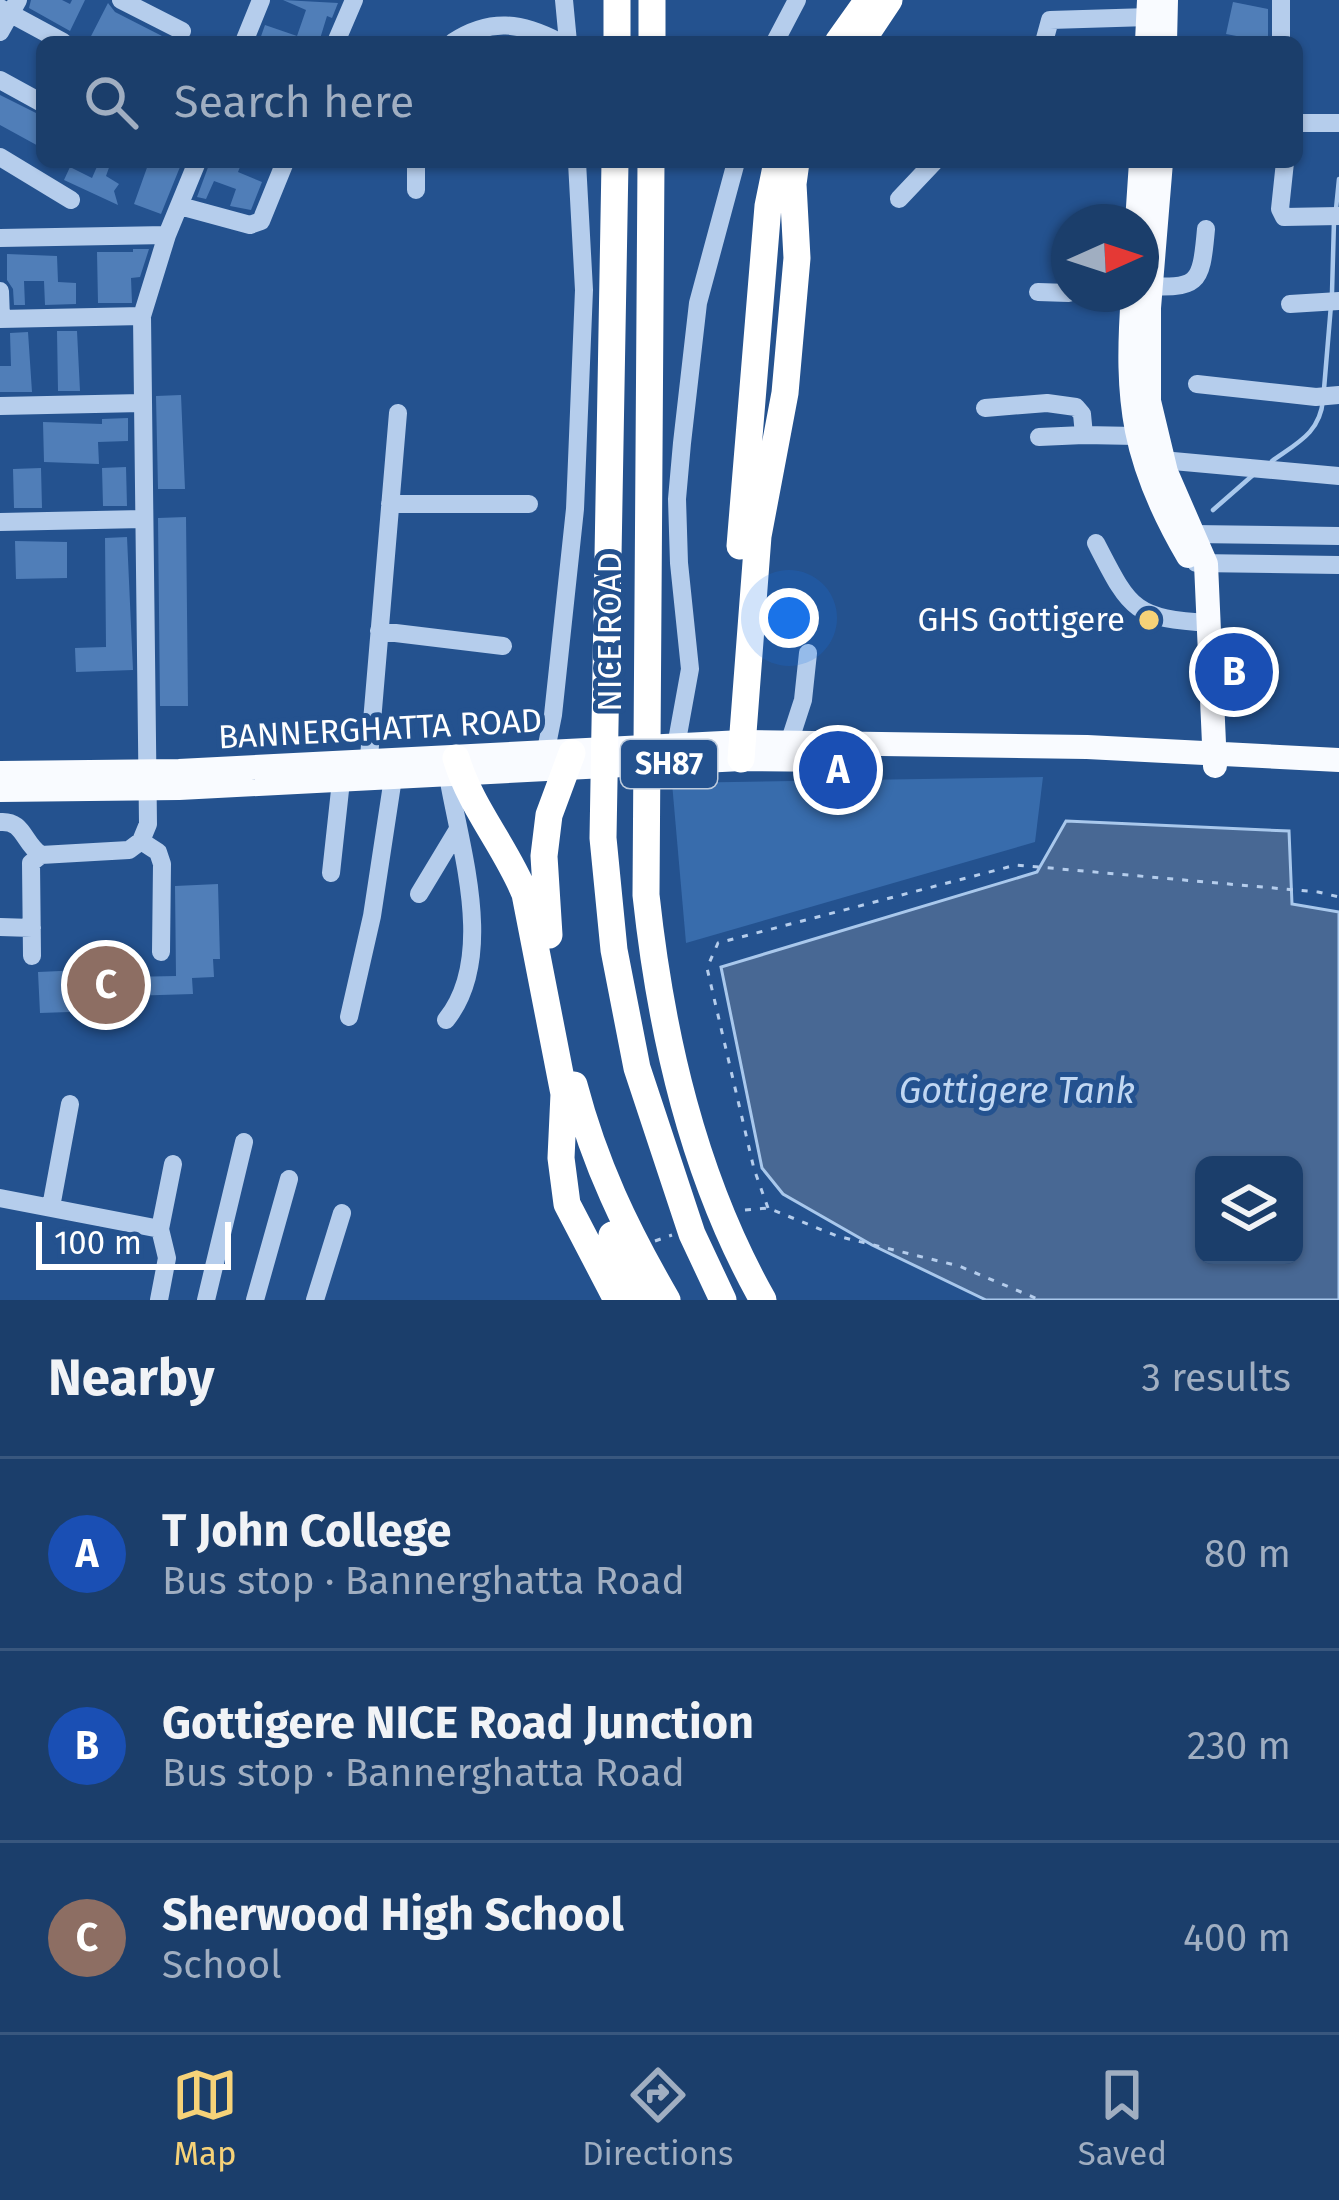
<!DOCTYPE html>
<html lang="en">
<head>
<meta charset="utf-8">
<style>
	:root { --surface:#1b3e6b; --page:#284973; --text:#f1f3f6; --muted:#a0aec1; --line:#39577e; --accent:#f6d278 }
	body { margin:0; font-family:"Fira Sans",sans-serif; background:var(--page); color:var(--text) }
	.controls { position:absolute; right:36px; bottom:36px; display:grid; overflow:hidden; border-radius:18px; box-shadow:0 3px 9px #0004 }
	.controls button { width:108px; height:108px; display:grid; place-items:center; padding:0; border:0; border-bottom:3px solid var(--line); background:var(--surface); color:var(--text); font:60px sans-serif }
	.compass { position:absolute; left:1051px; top:204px; width:108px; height:108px; border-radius:50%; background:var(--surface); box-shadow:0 3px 9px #0004; rotate:87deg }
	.scale { position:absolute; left:36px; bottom:30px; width:195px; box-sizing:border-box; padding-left:12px; border:6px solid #fff; border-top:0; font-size:33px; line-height:42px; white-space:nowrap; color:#fff; -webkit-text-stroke:9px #24528f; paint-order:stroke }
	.you { position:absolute; left:789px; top:618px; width:42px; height:42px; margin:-30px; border:9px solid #fff; border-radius:50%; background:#1a73e8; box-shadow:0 0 0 18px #1a73e833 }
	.badge { display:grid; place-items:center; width:78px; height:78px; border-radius:50%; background:var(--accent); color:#fff; font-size:39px; font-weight:700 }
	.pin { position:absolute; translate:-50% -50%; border:6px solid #fff; box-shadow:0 3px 12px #0006 }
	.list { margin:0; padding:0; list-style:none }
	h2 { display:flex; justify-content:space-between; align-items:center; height:156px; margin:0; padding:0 48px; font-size:51px }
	h2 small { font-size:39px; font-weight:400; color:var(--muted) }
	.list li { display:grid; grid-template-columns:78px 1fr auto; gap:36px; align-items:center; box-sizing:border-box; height:192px; padding:0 48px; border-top:3px solid var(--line) }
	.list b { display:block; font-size:45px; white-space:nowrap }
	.list p { margin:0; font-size:39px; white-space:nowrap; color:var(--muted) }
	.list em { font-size:39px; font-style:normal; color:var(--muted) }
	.icon { flex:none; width:66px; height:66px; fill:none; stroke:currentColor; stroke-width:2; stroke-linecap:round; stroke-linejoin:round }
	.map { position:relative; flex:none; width:1339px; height:1300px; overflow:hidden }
	.search { position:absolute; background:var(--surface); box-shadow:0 3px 9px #0004; left:36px; right:36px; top:36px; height:132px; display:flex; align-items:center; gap:30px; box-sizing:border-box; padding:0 42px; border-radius:18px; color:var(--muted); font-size:45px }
	.sheet { height:732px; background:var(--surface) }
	nav { display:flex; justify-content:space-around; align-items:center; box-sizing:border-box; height:168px; border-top:3px solid var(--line); background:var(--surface); font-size:33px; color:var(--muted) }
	nav a { display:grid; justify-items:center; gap:6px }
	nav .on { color:var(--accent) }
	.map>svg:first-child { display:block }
	.green { fill:#386cac }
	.water { fill:#486894; stroke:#a9c8ec; stroke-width:3; fill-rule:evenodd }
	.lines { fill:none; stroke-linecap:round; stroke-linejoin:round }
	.stream { stroke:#a9c8ec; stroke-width:4.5 }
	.building { fill:#507eb8 }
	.path { stroke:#b5cdec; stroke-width:3; stroke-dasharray:6 9; stroke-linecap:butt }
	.minor { stroke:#b5cdec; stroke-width:18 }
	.major { stroke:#f9fbff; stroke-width:24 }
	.highway { stroke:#fff; stroke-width:27 }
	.poi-dot { fill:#f6d278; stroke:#24528f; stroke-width:4.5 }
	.labels { text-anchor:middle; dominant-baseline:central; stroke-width:10; stroke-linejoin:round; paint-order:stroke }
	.shield { fill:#24528f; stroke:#bdcbdd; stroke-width:3 }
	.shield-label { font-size:30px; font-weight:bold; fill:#fff }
	.poi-label { font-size:33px; fill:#fff; stroke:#24528f; text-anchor:end }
	.street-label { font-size:33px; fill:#fff; stroke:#24528f }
	.water-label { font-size:36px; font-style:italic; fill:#c1d7f2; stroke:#24528f }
</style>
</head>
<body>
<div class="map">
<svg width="1339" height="1300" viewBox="0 0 1339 1300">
	<rect width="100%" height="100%" fill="#24528f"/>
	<path class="green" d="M1043 777 1035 842 686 943 672 783Z"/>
	<path class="water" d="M1066 821 1289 831 1292 904 1339 912V1300H986L872 1245 783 1194 762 1168 721 967 1037 872ZM1204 1165H1294V1255H1204Z"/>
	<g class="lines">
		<path class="stream" d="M1336 209 1339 179
			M1332 293 1334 221
			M1324 389 1331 305
			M1272 461C1297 443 1320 433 1323 400
			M1213 510 1253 475"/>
	</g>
	<path class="building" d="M31 0H62L70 4 72 0H85L70 31 29 8Z
		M283 0 338 3 332 18 327 16 319 42H259L265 25 297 36 306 10Z
		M1233 2 1268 9V42L1226 34Z
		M108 3 115 12 162 36 159 42H88Z
		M0 95 42 116V148L0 125Z
		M99 162H111L106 176 119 184 114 191 118 205 64 180 70 167 92 178Z
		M149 162H182L161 214 134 204Z
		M210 162H242L238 172 262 182 251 210 230 206 236 189 214 181 206 199 197 197Z
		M133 249H149L140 277 131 278 132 303H98L97 252H133Z
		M7 254 57 256 58 282 76 283V304L45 305 44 281H24L25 305H14L13 289 7 280Z
		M57 331H77L80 391H58Z
		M28 332 32 392H0V366H11L10 333Z
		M181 395 185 489H158L156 396Z
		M128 418V441L98 442 99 464 44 462 43 422 102 424V419Z
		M126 467 127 506H103L102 468Z
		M41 468 42 508H14L13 469Z
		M186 517 188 706H160L158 518Z
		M127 537 133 670 76 672 75 648 106 647 105 538Z
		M15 541 67 542V578L16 579Z
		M218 884 220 959H213L214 977 192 978 193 994 127 996 128 1010 40 1013 38 972 128 968V977L176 976 175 886Z"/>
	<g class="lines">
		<path class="path" d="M768 1208 754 1169 707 968 718 943 1016 865 1318 892 1339 897
			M745 1210 768 1208 837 1236 959 1266 1040 1300
			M655 1241 672 1235"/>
		<path class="minor" d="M121 0 182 31
			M564 0 568 42
			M1281 0V42
			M0 8 63 42
			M0 32 18 0
			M244 42 261 0
			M336 42 354 0
			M453 42C490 18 521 22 559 42
			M775 42 797 0
			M1044 42 1050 20 1149 17
			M0 80 42 103
			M1297 123H1339
			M0 157 71 200
			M416 162V190
			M1285 162 1280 209 1284 217 1339 216
			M899 199 934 162
			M180 206 250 225 261 221 285 162
			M0 238 167 235
			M1141 286C1198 288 1201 287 1206 229
			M0 291 1 319
			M1038 292 1069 293
			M1083 294 1133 296
			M1290 304 1339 301
			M0 319 142 316
			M1197 384 1316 397 1339 395
			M0 406 142 403
			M985 408 1047 403 1076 407 1082 414 1084 435 1136 436
			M1039 437 1084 435
			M1162 460 1339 476
			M390 504H529
			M0 522 143 519
			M1193 534 1339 536
			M1096 543C1130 609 1133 619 1211 623
			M1196 563 1339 565
			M379 631 503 646
			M789 743 803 700 808 653
			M676 746 690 669 679 563 677 499 682 443 698 303 736 162
			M545 755 553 715 575 509 584 290 577 162
			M368 769 398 413
			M0 822C24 820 23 843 41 855L129 850 141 841 148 824 142 316 167 235 197 162
			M141 841 158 852 162 864 161 952
			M331 873 341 781
			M419 894 457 831
			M0 927 32 928
			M32 956 31 863 41 855
			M349 1017 372 916 393 778
			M446 1020C497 957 460 848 448 776
			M0 1198 160 1229
			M51 1207 70 1104
			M159 1300 167 1258 160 1229 173 1164
			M206 1300 244 1142
			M255 1300 289 1179
			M315 1300 342 1213"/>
		<path class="major" d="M1147 42 1149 0
			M1165 42 1166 0
			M1161 162 1149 308V401L1166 472 1206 564 1215 766
			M1137 222 1141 162
			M1133 294C1125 402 1133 462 1188 556
			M0 773 179 771 742 742 1087 747 1339 760
			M0 790 179 788 741 759 839 760"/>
		<path class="highway" d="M617 42V0
			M652 42V0
			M838 42 868 0
			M861 42 889 0
			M615 162 603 838 614 950 637 1068 692 1234 723 1300
			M651 162 646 895C661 1034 693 1176 763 1300
			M740 546 768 206 777 162
			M456 758C471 808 506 847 525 894L564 1094 561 1158 567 1204 617 1300
			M741 759 758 536 785 393 797 258 793 184 796 162
			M549 935 544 856 549 815 572 753
			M574 1085C595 1165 626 1229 667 1300
			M612 1235 644 1300"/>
	</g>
	<circle class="poi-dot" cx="1149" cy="620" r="12"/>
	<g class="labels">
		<rect class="shield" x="621" y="740" width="96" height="48" rx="9"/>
		<g class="shield-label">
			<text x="669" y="764">SH87</text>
		</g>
		<g class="poi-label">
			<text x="1125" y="620">GHS Gottigere</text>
		</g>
		<g class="street-label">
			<text transform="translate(610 632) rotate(-90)">NICE ROAD</text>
			<text transform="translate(380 729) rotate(-3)">BANNERGHATTA ROAD</text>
		</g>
		<g class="water-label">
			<text x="1017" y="1091">Gottigere Tank</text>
		</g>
	</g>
</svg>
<div class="controls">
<button><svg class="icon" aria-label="layers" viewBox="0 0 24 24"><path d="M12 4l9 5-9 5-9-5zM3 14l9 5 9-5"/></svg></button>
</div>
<svg class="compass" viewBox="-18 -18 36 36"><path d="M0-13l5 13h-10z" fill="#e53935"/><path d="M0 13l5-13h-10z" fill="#a0aec1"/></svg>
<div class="scale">100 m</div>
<div class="you"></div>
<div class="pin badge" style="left:838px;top:770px;background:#1a4fb4">A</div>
<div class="pin badge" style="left:1234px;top:672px;background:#1a4fb4">B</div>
<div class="pin badge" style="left:106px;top:985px;background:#8d6e63">C</div>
<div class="search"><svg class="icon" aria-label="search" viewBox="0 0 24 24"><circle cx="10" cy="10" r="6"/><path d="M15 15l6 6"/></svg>Search here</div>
</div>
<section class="sheet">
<h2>Nearby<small>3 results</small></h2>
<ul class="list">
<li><span class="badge" style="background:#1a4fb4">A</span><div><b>T John College</b><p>Bus stop · Bannerghatta Road</p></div><em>80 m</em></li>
<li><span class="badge" style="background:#1a4fb4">B</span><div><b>Gottigere NICE Road Junction</b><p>Bus stop · Bannerghatta Road</p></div><em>230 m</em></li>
<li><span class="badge" style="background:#8d6e63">C</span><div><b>Sherwood High School</b><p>School</p></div><em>400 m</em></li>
</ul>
</section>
<nav>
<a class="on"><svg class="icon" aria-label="map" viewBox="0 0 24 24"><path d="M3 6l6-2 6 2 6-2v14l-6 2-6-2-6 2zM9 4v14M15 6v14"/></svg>Map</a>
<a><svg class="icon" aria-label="directions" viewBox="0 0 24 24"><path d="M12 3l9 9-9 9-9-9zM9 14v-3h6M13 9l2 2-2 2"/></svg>Directions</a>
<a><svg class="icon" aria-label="saved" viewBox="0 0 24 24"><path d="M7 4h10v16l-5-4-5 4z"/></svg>Saved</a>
</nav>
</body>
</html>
